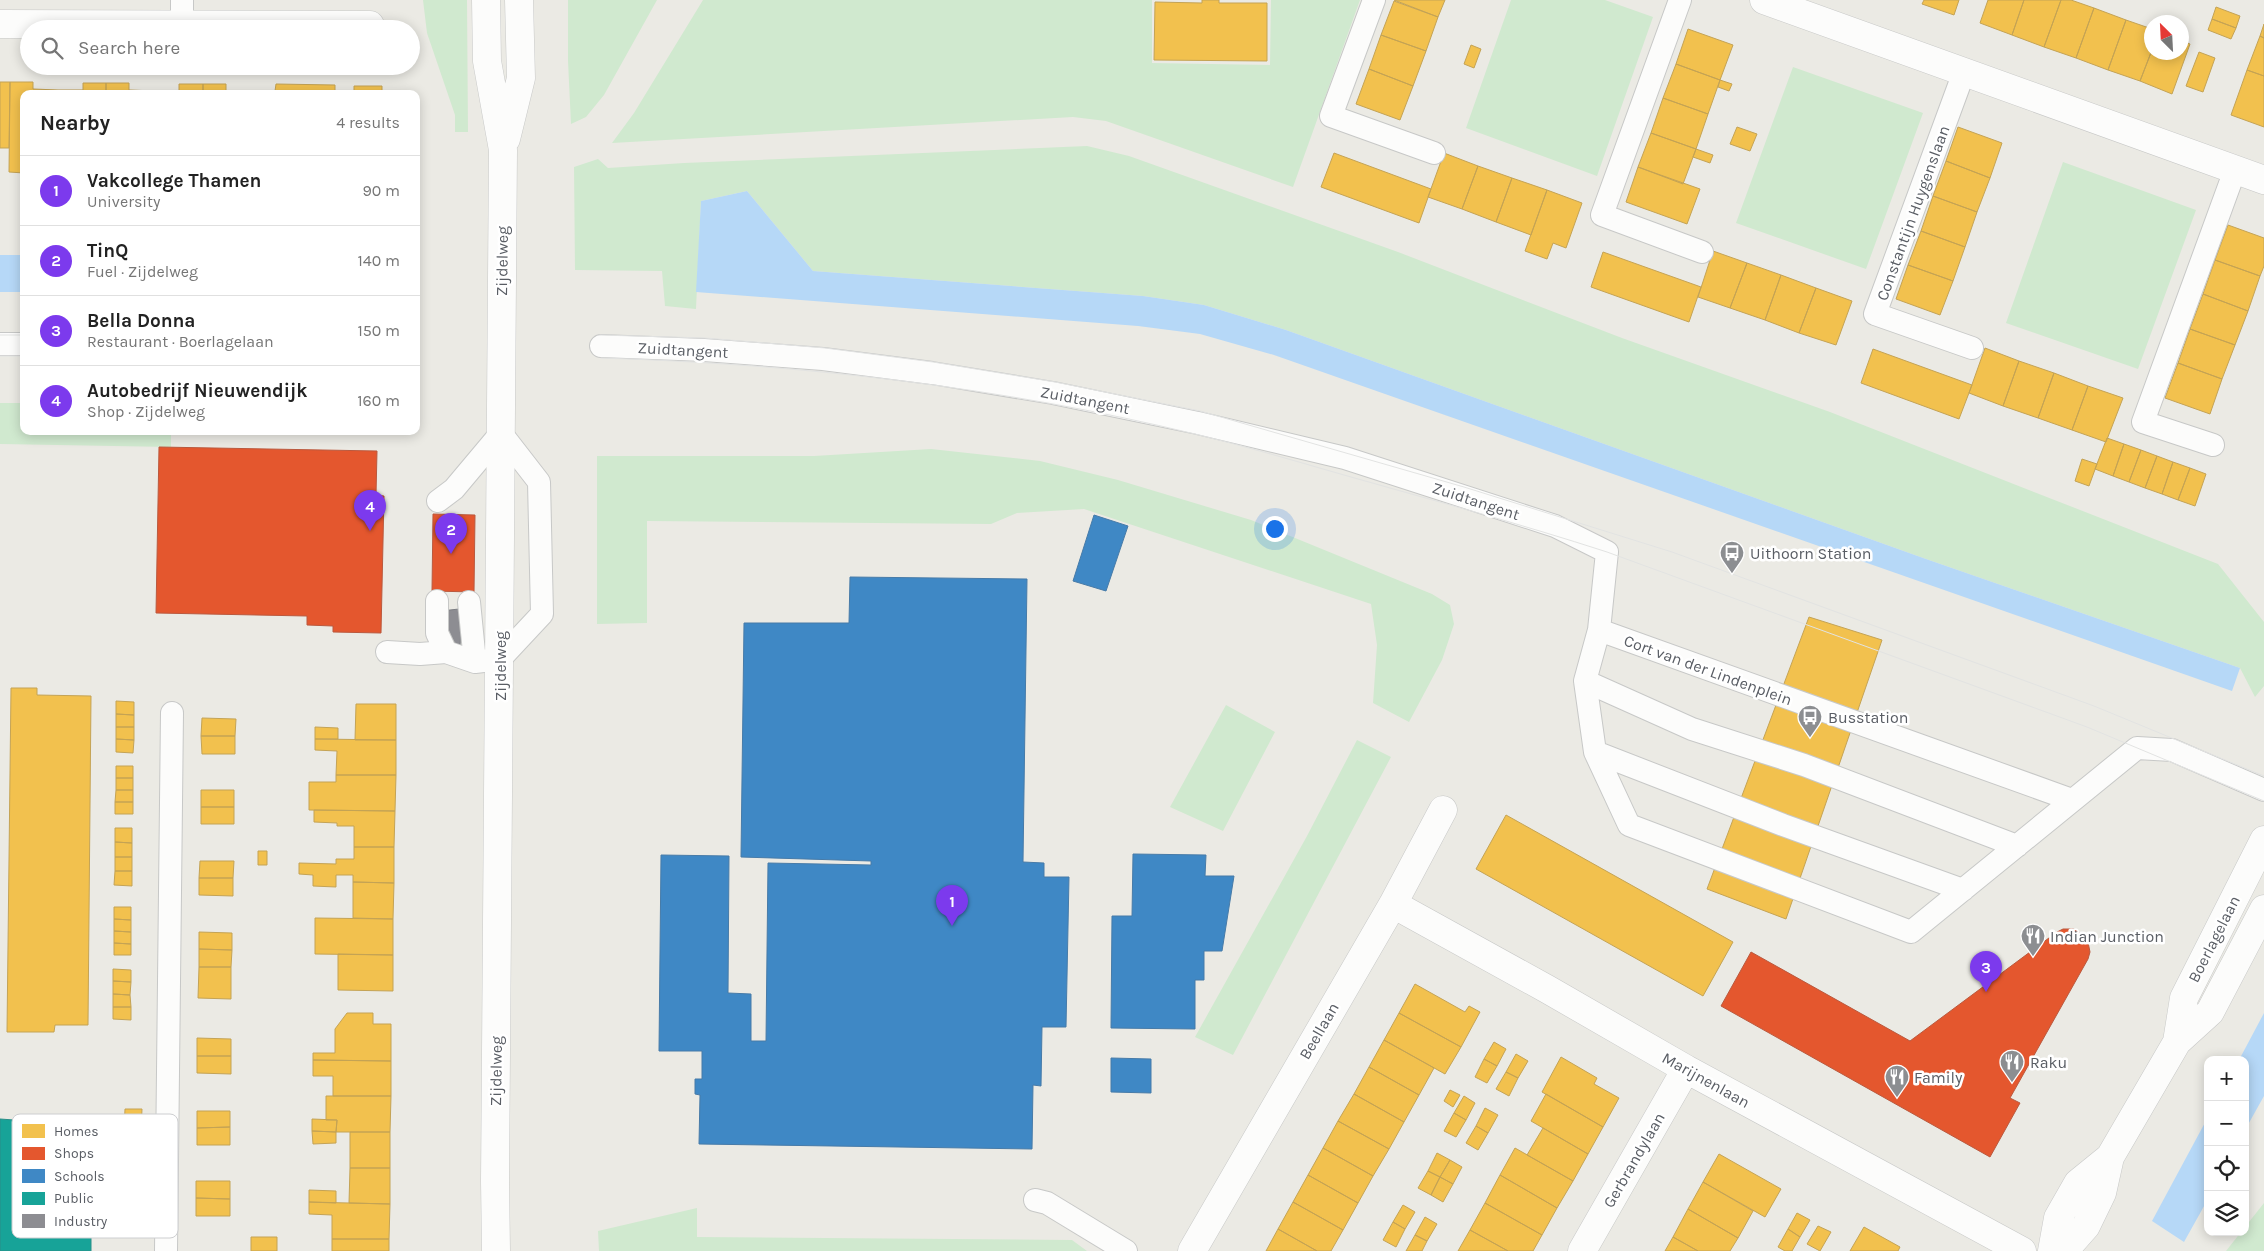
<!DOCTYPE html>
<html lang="en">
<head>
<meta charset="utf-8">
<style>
	:root { --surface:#fff; --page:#f2f2f2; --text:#222; --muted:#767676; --line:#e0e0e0; --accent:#7c3aed }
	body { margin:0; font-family:Karla,sans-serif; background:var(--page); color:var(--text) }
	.controls { position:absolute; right:15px; bottom:15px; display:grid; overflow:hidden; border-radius:10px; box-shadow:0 2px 12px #0003 }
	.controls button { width:45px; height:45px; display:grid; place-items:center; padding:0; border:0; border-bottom:1px solid var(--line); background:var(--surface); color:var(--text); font:25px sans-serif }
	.compass { position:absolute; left:2144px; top:15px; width:45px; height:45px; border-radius:50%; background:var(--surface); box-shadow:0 2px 12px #0003; rotate:336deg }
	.you { position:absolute; left:1274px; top:528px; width:18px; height:18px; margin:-12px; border:4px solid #fff; border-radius:50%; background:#1a73e8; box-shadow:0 0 0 8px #1a73e833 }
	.badge { display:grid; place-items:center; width:32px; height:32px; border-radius:50%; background:var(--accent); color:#fff; font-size:16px; font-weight:700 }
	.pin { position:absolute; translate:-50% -41px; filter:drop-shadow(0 1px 2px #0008) }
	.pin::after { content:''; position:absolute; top:26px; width:18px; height:15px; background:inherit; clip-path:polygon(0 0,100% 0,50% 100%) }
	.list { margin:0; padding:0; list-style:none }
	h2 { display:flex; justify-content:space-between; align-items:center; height:65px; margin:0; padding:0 20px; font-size:21px }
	h2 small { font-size:16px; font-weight:400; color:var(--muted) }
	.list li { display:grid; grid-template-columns:32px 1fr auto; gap:15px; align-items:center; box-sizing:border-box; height:70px; padding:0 20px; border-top:1px solid var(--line) }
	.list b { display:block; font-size:19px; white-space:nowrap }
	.list p { margin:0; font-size:16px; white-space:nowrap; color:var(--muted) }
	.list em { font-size:16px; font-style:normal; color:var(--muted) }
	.icon { flex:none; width:28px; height:28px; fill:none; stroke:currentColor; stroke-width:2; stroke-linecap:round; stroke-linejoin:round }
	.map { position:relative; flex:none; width:2264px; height:1251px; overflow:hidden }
	.search { position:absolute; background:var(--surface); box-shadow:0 2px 12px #0003; left:20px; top:20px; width:400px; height:55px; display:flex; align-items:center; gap:12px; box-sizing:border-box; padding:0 18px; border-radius:28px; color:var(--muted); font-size:19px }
	.panel { position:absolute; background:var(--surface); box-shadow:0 2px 12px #0003; left:20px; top:90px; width:400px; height:345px; border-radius:10px }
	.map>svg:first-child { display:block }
	.green { fill:#d0e9cf }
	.water { fill:#b6d8f7 }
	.homes { fill:#f2c14e; stroke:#c4a355 }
	.shops { fill:#e4572e; stroke:#ba593e }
	.schools { fill:#3f88c5; stroke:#477ba8 }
	.public { fill:#17a398; stroke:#2b8e88 }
	.industry { fill:#8d8d92; stroke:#7d7f84 }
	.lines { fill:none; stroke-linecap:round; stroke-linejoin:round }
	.service-casing { stroke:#c7c8c7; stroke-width:24 }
	.minor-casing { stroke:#c7c8c7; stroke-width:29 }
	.tertiary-casing { stroke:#c7c8c7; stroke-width:29 }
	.secondary-casing { stroke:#c8c9c8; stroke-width:29 }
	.service { stroke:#fcfcfb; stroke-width:22 }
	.minor { stroke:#fcfcfb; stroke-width:28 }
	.tertiary { stroke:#fcfcfb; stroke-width:28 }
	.secondary { stroke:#fcfcfb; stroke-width:28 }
	.tram { stroke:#e2e3e2; stroke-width:1 }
	.labels { text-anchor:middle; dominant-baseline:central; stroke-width:5; stroke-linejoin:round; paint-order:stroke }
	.street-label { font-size:16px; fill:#595d64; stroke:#fff }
	.poi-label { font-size:16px; fill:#595d64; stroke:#fff; text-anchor:start }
	.key { fill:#fff; stroke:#cdced0; stroke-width:1 }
	.key-label { font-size:14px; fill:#595d64 }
</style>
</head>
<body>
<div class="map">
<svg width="2264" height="1251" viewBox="0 0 2264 1251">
	<rect width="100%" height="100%" fill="#ebeae4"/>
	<path class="green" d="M423 0H467L468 132H455V115L427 33Z
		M568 0H657L604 95 586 117 571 124 568 61Z
		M703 0H1152V63L1270 65 1271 0H1360L1293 187 1106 121 1073 117 612 143 634 113Z
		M1511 0H1605L1653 17 1597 176 1466 128Z
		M1793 67 1923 113 1866 269 1736 223Z
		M1087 146 1129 156 1398 252 1622 338 1830 412 2218 564 2264 622V686L2255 697 2240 668 1926 559 1286 330 1204 305 1143 296 813 271 747 191 701 201 696 309 665 306 662 271 575 270 574 167 598 159 608 168 684 163Z
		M2063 162 2196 210 2138 369 2006 323Z
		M0 403H24V431H171V447L0 444Z
		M931 449 1040 461 1118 480 1251 520 1432 594 1450 605 1454 624 1442 660 1409 722 1373 703 1377 645 1371 604 1084 509 1017 513 991 524 647 521V623L597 624V456H814Z
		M1226 705 1275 732 1223 831 1170 807Z
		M1357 740 1391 757 1233 1055 1195 1037 1307 836Z
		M2264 1203V1251H2226L2241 1232H2245V1227Z
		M697 1208V1237L1072 1240 1087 1251H599L598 1231Z"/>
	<path class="water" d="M747 191 813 271 1143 296 1204 305 1286 330 1926 559 2240 668 2232 691 1274 355 1200 334 1138 326 696 292 701 201Z
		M0 255H24V292H0Z
		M2264 1013V1096L2245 1130V1060H2239Z
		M2208 1117V1199L2184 1242 2152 1221Z"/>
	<path class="homes" d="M1202 0H1219V3H1267V61L1154 60 1155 2 1202 3Z
		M1394 0H1445L1438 17Z
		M1924 0H1959L1954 15 1922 4Z
		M1988 0H2024L2012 35 1980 23Z
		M2024 0H2061L2044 47 2012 35Z
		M2061 0H2071L2094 8 2076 58 2044 47Z
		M1394 1 1438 17 1426 51 1381 35Z
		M2216 7 2240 16 2236 28 2212 19Z
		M2094 8 2126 20 2108 70 2076 58Z
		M2212 19 2236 28 2231 39 2208 30Z
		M2126 20 2152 29V50L2140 81 2108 70Z
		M2264 24V38L2260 36Z
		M1688 29 1733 45 1720 80 1676 64Z
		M1381 35 1426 51 1413 86 1369 69Z
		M2260 36 2264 38V76L2247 70Z
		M2182 41 2190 44 2172 94 2140 81 2152 50V52H2182Z
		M1471 45 1481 49 1474 68 1464 64Z
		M2199 52 2215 58 2203 92 2186 86Z
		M1676 64 1720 80 1708 114 1663 98Z
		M1369 69 1413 86 1400 120 1356 104Z
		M2247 70 2264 76V127L2231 115Z
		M1720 80 1732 84 1729 91 1718 87Z
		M0 82H10L9 148H0Z
		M10 82H33V89L58 90V94H24V173L9 172Z
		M83 83H106V94H58V90H83Z
		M106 83H129V90L155 91V94H106Z
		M179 84H203V94H155V91H179Z
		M203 84H226V91H251V94H203Z
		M276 84 335 85V94H251V91H275Z
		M354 86H382V94H354Z
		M1663 98 1708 114 1696 149 1651 133Z
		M1737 127 1757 134 1750 151 1730 144Z
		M1958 127 2002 143 1990 178 1946 161Z
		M1651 133 1696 149 1683 184 1638 167Z
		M1696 149 1713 155 1710 163 1693 157Z
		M1334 153 1431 189 1419 223 1321 187Z
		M1444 153 1478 166 1462 209 1428 197Z
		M1946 161 1990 178 1977 212 1933 196Z
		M1478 166 1512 178 1496 222 1462 209Z
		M1638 167 1700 189 1687 224 1626 202Z
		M1512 178 1547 190 1531 235 1496 222Z
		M1547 190 1582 203 1566 248 1553 243 1547 259 1525 251Z
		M1933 196 1977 212 1965 247 1921 231Z
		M2228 225 2264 238V266L2260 276 2215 260Z
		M1921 231 1965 247 1953 281 1908 265Z
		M1713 251 1747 263 1730 308 1698 297Z
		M1603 252 1701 287 1689 322 1591 287Z
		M2215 260 2260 276 2248 311 2203 294Z
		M1747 263 1781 275 1765 320 1730 308Z
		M1908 265 1953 281 1940 315 1896 299Z
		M1781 275 1816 288 1799 333 1765 320Z
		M1816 288 1852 301 1836 345 1799 333Z
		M2203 294 2248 311 2235 345 2190 329Z
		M2190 329 2235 345 2222 379 2178 363Z
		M1985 348 2019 361 2003 406 1969 393Z
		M1873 349 1972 385 1959 419 1861 383Z
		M2019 361 2054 373 2038 418 2003 406Z
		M2178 363 2222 379 2210 414 2165 398Z
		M2054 373 2088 386 2072 430 2038 418Z
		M2088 386 2123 398 2106 442 2072 430Z
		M2107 438 2124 444 2113 476 2095 469Z
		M2124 444 2141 450 2129 482 2113 476Z
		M2141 450 2157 456 2145 488 2129 482Z
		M2157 456 2173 462 2162 494 2145 488Z
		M2082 459 2097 464 2089 486 2075 481Z
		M2173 462 2190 468 2178 500 2162 494Z
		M2190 468 2206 474 2195 506 2178 500Z
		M1809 617 1882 640 1786 919 1707 889Z
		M11 688H37V695L91 696 88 1025H55L54 1032H7Z
		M116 701 134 702V715L116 714Z
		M356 704H396V740H355Z
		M116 714 134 715V727H116Z
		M202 718 236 719 235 736H201Z
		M116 727H134V740L116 739Z
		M315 727 338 728V739H315Z
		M201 736H235V754H202Z
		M116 739 134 740 133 753 116 752Z
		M315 739 396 740V775H336L337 751 315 750Z
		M116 766H133V778H116Z
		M336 775H396L395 811 309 810V782H336Z
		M116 778H133V790H116Z
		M116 790H133V802H115Z
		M201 790H234V807H201Z
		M115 802H133V814H115Z
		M201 807H234V824H201Z
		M314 810 395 811 394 847H354V826H337V823L314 822Z
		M1506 815 1733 942 1703 996 1476 869Z
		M115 828H132V843L115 842Z
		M115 842 132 843V857H115Z
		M354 847H394V883L353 882V875H336V887L313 886V875L299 874V863L336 864V859H354Z
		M258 851H267V865H258Z
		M115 857H132V871H115Z
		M200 861H234L233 878H199Z
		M115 871H132V886L114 885Z
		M199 878H233V896L199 895Z
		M353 882 394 883 393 919 353 918Z
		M114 907H131V920L114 919Z
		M315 918 393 919V955L315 954Z
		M114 919 131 920V932L114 931Z
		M114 931 131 932V944L114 943Z
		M199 932 232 933V950L199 949Z
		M114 943 131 944V955H114Z
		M199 949 232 950 231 967H199Z
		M338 954 393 955V991L338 990Z
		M199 967H231V999L198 998Z
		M113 969 131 970V982L113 981Z
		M113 981 131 982 130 995 113 994Z
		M1415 984 1465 1012 1469 1006 1480 1012 1461 1047 1399 1013Z
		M113 994 130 995 131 1007H113Z
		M113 1007H131V1020L113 1019Z
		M347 1013H373V1024H391V1061L313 1060V1053H335V1029Z
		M1399 1013 1461 1047 1445 1074 1384 1040Z
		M197 1038 231 1039V1056H197Z
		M1384 1040 1434 1068 1419 1095 1369 1067Z
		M1494 1042 1506 1049 1497 1066 1484 1059Z
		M1516 1054 1528 1061 1518 1078 1506 1072Z
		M197 1056H231V1074L197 1073Z
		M1561 1057 1597 1078 1594 1084 1619 1098 1603 1127 1542 1092Z
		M1484 1059 1497 1066 1487 1083 1475 1077Z
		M313 1060 391 1061V1096H333V1076H313Z
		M1369 1067 1419 1095 1404 1122 1354 1094Z
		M1506 1072 1518 1078 1509 1096 1496 1089Z
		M1450 1090 1460 1095 1453 1107 1444 1101Z
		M1354 1094 1404 1122 1389 1149 1338 1121Z
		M1546 1094 1603 1127 1588 1154 1531 1121Z
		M326 1096H391L390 1132H336L337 1120H326Z
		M1464 1096 1475 1103 1466 1120 1454 1113Z
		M1485 1108 1498 1115 1488 1133 1476 1126Z
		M125 1109H142L141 1132 124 1131Z
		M197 1111H230V1127L197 1128Z
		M1454 1113 1466 1120 1456 1137 1444 1131Z
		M312 1119 337 1120 336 1132 312 1131Z
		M1338 1121 1389 1149 1373 1176 1323 1148Z
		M1476 1126 1488 1133 1478 1150 1466 1143Z
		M230 1127V1145H197V1128Z
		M1543 1128 1588 1154 1573 1181 1527 1155Z
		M312 1131 336 1132V1143L313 1144Z
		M350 1132H390V1168H350Z
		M1323 1148 1373 1176 1358 1203 1308 1175Z
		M1515 1148 1573 1181 1557 1208 1500 1175Z
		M1437 1153 1450 1160 1440 1177 1428 1171Z
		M1719 1154 1781 1189 1765 1217 1703 1182Z
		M1450 1160 1462 1167 1453 1184 1440 1177Z
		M350 1168H390V1204L349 1203Z
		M1428 1171 1440 1177 1431 1195 1418 1188Z
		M1308 1175 1358 1203 1343 1230 1293 1202Z
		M1500 1175 1557 1208 1542 1235 1485 1203Z
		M1440 1177 1453 1184 1443 1202 1431 1195Z
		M196 1181H230V1199L196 1198Z
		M1703 1182 1753 1211 1738 1238 1688 1209Z
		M309 1190 336 1191V1203L309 1202Z
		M196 1198 230 1199V1216H196Z
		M309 1202 390 1204 389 1239H332V1215L309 1214Z
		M1293 1202 1343 1230 1331 1251H1317L1278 1229Z
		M1485 1203 1542 1235 1533 1251H1508L1470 1230Z
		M1403 1205 1415 1212 1405 1229 1393 1222Z
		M1688 1209 1738 1238 1730 1251H1698L1673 1237Z
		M1797 1213 1810 1220 1800 1237 1788 1229Z
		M1425 1217 1437 1224 1427 1241 1415 1235Z
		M1393 1222 1405 1229 1396 1247 1383 1240Z
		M1818 1226 1831 1232 1820 1251 1807 1244Z
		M1864 1227 1900 1247 1898 1251H1850Z
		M1278 1229 1317 1251H1266Z
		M1788 1229 1800 1237 1792 1251H1785L1778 1247Z
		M1470 1230 1508 1251H1458Z
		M1415 1235 1427 1241 1422 1251H1406Z
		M251 1237H277V1251H251Z
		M1673 1237 1698 1251H1665Z
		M332 1239H389V1251H332Z"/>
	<path class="shops" d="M159 447 377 451 376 495 384 496 381 633 333 632V626L307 625V616L156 613Z
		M433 514 475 515 474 592 432 591Z
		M2063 929H2073L2082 934 2088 942 2090 952 2088 959 2010 1098 2020 1103 1990 1157 1721 1006 1751 952 1910 1041 2057 932Z"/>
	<path class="schools" d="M1094 515 1128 526 1106 591 1073 581Z
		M850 577 1027 579 1023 862 1044 863V877H1069L1066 1027H1042L1041 1086 1033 1085 1032 1149 699 1144 700 1095 695 1094V1079H702V1051H659L661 855 729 856 728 993 751 994V1041H766L768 863 871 865V861L741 857 744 623H849Z
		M1133 854 1206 855 1205 876H1234L1222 951H1204V980H1195V1029L1111 1028 1112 916H1132Z
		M1111 1058 1151 1059V1093L1111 1092Z"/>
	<path class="public" d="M0 1119 14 1120V1144L59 1145V1139L92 1140V1145H118L123 1149 122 1158 118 1162 122 1168V1200L117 1206 122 1210 121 1231 117 1236 91 1235V1251H0Z"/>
	<path class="industry" d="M459 609 462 612 460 646 446 638 441 611Z"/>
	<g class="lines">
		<defs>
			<path id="service" d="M182 0V24
				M1374 0 1331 116 1434 153
				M1680 0 1602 215 1702 252
				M1964 72 1875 314 1972 348
				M0 344H24
				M601 346 704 350 823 359 932 373 1053 393 1198 423 1345 458 1555 526 1607 552 1599 630 1585 681 1595 752 1629 825 1911 932 2137 748 2172 750 2264 790
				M2213 445 2143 422 2235 170
				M437 601V633L446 652
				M469 602 475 662
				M1599 630 2072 800
				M387 652 420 654 446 652 475 662 500 659 542 614 539 482 501 433 454 489 438 501
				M1585 681 1692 729 1804 765 2017 846
				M1595 752 1783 825 1963 890
				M1035 1200 1047 1203 1126 1251
				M166 1251 172 713"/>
			<path id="minor" d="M1764 0 2264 180
				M0 24 370 25
				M1393 904 1547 989 1686 1069 2022 1251
				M1192 1251 1393 904 1443 810
				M1582 1251 1686 1069"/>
			<path id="tertiary" d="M2177 1042 2184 998 2264 840
				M2052 1251 2058 1218 2078 1183 2110 1157
				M2064 1251 2086 1226 2102 1193 2110 1157 2177 1042 2210 1012 2264 909"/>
			<path id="secondary" d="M486 0 487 61 503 150 495 1181 496 1251
				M506 139 521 78 519 0"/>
		</defs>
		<use href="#service" class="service-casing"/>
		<use href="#minor" class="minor-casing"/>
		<use href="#tertiary" class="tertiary-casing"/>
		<use href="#secondary" class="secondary-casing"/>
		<use href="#service" class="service"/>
		<use href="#minor" class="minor"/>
		<use href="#tertiary" class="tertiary"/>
		<use href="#secondary" class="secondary"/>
		<path class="tram" d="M0 335H24
			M600 335 705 338 825 348 933 362 1055 382 1200 411 1464 487 1672 552 2094 706 2264 776
			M0 356H24
			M601 358C800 364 1001 387 1195 434 1245 446 1295 461 1344 475 1432 500 1521 524 1607 552L2087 727 2264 801"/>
	</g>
	<defs>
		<symbol id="bus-pin" viewBox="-11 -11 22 30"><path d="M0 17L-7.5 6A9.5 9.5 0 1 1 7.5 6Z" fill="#8c8e91" stroke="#fff"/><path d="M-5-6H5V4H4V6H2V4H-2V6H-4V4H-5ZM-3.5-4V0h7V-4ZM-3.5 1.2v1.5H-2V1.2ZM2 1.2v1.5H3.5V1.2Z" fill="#fff"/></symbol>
		<symbol id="restaurant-pin" viewBox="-11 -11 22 30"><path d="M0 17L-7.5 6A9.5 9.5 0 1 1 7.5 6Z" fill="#8c8e91" stroke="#fff"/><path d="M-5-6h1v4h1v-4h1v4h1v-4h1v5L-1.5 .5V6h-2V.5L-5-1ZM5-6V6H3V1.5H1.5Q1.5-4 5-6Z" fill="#fff"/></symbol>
	</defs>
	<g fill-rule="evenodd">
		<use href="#bus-pin" x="1718" y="539" width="28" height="38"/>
		<use href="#bus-pin" x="1796" y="703" width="28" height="38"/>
		<use href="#restaurant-pin" x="2019" y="922" width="28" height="38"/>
		<use href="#restaurant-pin" x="1998" y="1048" width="28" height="38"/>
		<use href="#restaurant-pin" x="1883" y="1063" width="28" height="38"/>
	</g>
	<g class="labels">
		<g class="street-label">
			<text transform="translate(1913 213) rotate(-70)">Constantijn Huygenslaan</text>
			<text transform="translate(502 261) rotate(-89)">Zijdelweg</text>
			<text transform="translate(683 350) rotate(3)">Zuidtangent</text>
			<text transform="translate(1085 400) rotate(11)">Zuidtangent</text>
			<text transform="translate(1476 501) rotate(18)">Zuidtangent</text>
			<text transform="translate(500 666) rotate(-90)">Zijdelweg</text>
			<text transform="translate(1708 670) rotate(20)">Cort van der Lindenplein</text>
			<text transform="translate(2214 939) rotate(-63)">Boerlagelaan</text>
			<text transform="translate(1319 1031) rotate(-60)">Beellaan</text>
			<text transform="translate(496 1071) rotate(-89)">Zijdelweg</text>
			<text transform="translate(1706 1080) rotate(29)">Marijnenlaan</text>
			<text transform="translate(1634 1160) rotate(-60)">Gerbrandylaan</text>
		</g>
		<g class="poi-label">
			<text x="1750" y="553">Uithoorn Station</text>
			<text x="1828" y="717">Busstation</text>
			<text x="2050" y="936">Indian Junction</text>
			<text x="2030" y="1062">Raku</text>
			<text x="1914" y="1077">Family</text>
		</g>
	</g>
	<rect x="12" y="1114" width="166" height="124" rx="8" class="key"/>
	<rect x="22" y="1124" width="23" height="14" fill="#f2c14e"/>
	<rect x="22" y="1147" width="23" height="13" fill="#e4572e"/>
	<rect x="22" y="1169" width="23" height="14" fill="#3f88c5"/>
	<rect x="22" y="1192" width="23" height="13" fill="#17a398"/>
	<rect x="22" y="1214" width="23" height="14" fill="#8d8d92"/>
	<g class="key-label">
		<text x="54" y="1136">Homes</text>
		<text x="54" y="1158">Shops</text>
		<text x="54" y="1181">Schools</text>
		<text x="54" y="1203">Public</text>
		<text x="54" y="1226">Industry</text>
	</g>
</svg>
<div class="controls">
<button>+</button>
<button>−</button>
<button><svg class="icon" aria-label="locate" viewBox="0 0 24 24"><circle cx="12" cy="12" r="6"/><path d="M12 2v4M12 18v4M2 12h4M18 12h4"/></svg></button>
<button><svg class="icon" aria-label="layers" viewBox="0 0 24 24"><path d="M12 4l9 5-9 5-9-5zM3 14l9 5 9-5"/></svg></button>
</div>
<svg class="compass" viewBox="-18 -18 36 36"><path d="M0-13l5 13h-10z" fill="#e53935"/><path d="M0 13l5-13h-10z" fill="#767676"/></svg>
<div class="you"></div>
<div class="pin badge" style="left:952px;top:926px">1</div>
<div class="pin badge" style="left:451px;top:554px">2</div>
<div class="pin badge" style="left:1986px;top:992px">3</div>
<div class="pin badge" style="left:370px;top:531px">4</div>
<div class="search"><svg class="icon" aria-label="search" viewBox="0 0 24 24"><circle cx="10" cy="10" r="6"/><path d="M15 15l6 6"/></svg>Search here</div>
<section class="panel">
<h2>Nearby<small>4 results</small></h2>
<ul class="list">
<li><span class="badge">1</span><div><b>Vakcollege Thamen</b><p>University</p></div><em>90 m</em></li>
<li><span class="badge">2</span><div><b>TinQ</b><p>Fuel · Zijdelweg</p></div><em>140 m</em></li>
<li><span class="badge">3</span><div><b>Bella Donna</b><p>Restaurant · Boerlagelaan</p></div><em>150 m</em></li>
<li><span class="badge">4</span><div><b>Autobedrijf Nieuwendijk</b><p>Shop · Zijdelweg</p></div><em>160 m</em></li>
</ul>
</section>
</div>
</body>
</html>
